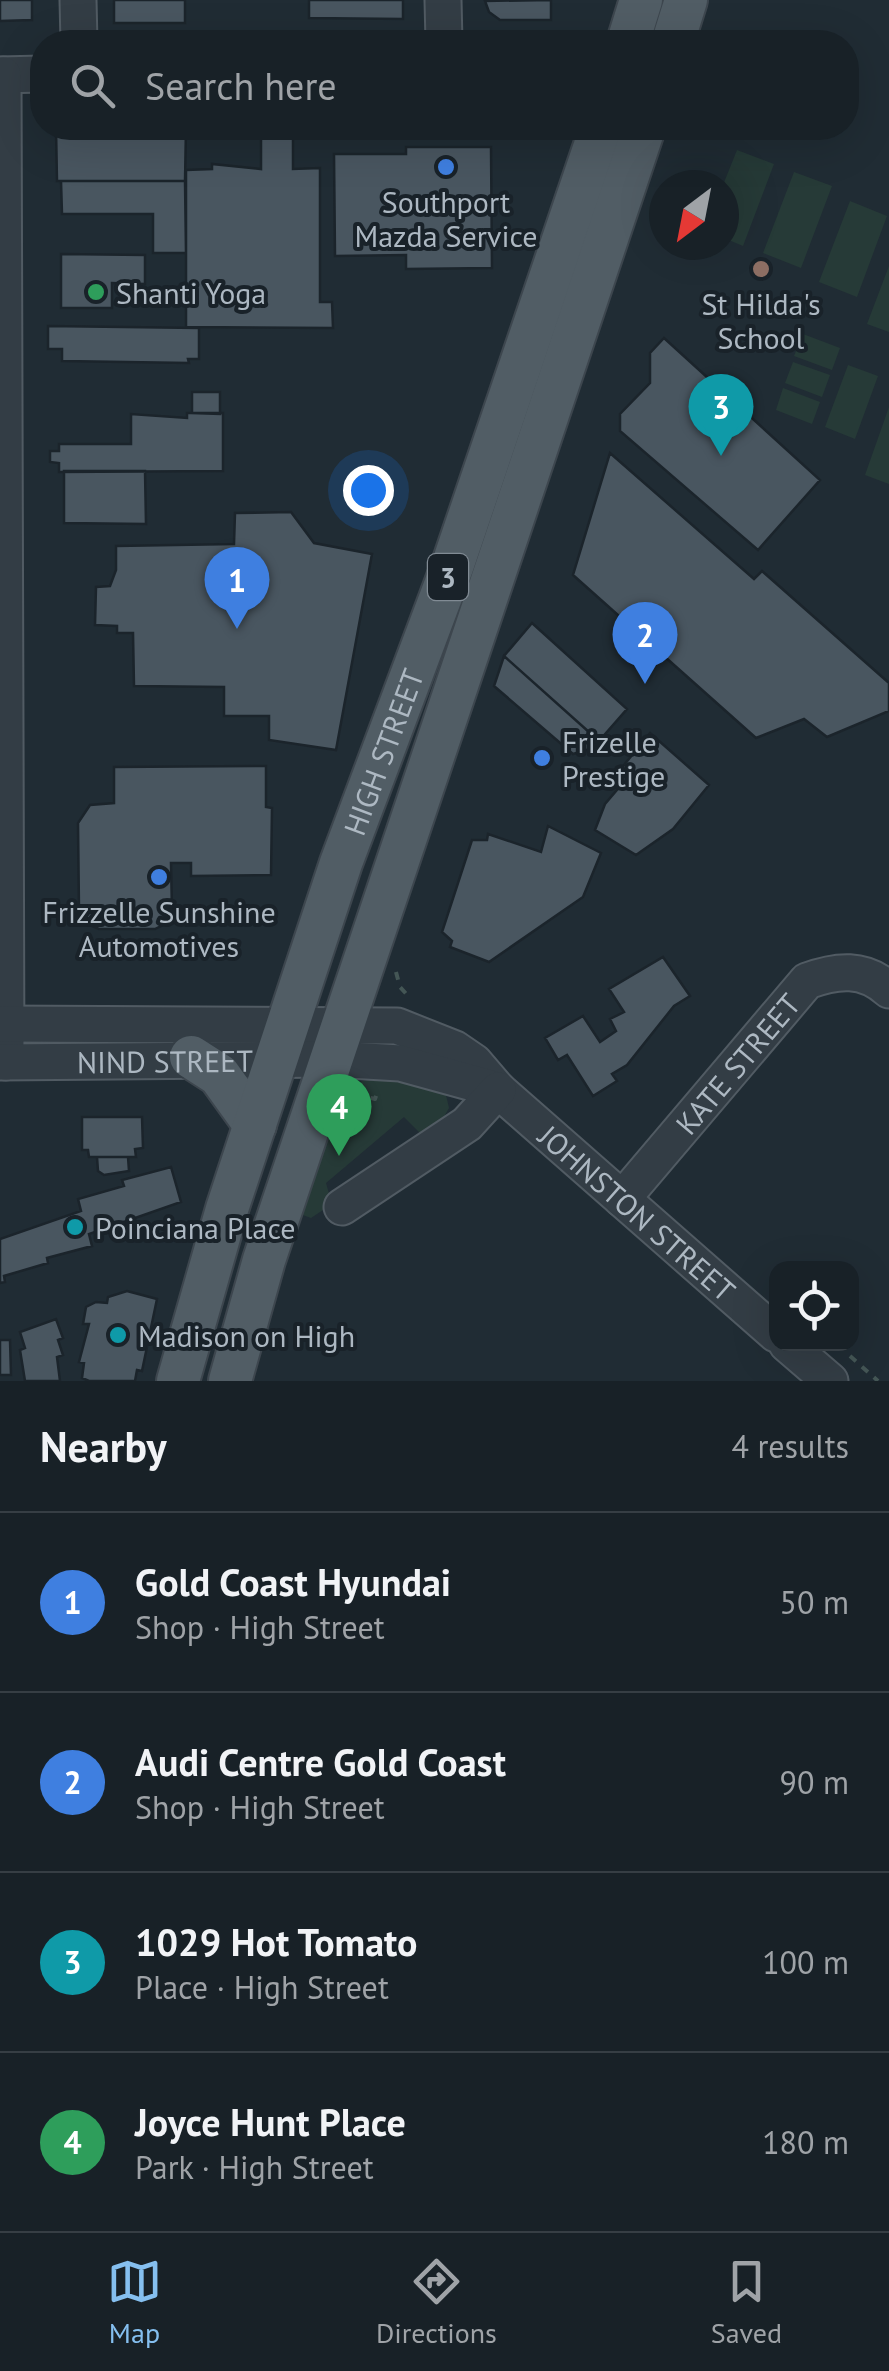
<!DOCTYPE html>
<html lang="en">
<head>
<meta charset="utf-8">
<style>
	:root { --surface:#182127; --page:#21292f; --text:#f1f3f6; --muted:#9fa3a7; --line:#363e44; --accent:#85bfef }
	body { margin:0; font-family:"PT Sans",sans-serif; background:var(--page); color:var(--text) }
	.controls { position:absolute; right:30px; bottom:30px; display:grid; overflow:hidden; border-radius:20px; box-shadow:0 10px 40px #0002 }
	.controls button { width:90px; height:90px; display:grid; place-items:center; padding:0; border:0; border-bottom:2px solid var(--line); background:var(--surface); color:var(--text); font:50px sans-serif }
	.compass { position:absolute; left:649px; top:170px; width:90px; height:90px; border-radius:50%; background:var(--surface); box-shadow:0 10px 40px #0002; rotate:212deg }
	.you { position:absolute; left:368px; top:490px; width:35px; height:35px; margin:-25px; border:8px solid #fff; border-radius:50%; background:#1a73e8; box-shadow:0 0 0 15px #1a73e833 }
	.badge { display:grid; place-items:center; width:65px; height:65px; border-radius:50%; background:var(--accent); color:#fff; font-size:32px; font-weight:700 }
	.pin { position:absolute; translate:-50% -82px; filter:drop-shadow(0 2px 5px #0008) }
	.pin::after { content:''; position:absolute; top:52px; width:35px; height:30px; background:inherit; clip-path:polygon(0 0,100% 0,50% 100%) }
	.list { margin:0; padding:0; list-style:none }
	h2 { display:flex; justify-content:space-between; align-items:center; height:130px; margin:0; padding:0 40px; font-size:42px }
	h2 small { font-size:32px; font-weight:400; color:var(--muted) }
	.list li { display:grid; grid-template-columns:65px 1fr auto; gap:30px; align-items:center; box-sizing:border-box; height:180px; padding:0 40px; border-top:2px solid var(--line) }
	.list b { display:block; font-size:38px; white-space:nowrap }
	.list p { margin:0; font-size:32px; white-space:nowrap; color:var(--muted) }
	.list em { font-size:32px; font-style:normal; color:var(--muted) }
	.icon { flex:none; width:55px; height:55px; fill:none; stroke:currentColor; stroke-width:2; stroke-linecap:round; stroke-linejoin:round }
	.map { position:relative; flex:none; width:889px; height:1381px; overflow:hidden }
	.search { position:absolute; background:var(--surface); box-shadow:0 10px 40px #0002; left:30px; right:30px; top:30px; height:110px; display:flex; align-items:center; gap:25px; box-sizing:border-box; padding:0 35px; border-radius:40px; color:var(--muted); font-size:38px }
	.sheet { height:850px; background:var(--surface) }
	nav { display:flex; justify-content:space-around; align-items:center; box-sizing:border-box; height:140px; border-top:2px solid var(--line); background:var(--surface); font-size:28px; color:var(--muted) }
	nav a { display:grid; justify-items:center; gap:5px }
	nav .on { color:var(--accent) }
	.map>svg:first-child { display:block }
	.green { fill:#263a37 }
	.building { fill:#495660; stroke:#1b242b; stroke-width:2.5 }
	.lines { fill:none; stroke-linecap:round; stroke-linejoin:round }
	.minor-casing { stroke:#515b63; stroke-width:39 }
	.major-casing { stroke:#3d464e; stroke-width:46 }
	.path { stroke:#445655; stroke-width:4; stroke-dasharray:8 8; stroke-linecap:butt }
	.minor { stroke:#333d45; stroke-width:35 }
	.major { stroke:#515d65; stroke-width:42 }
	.shop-dot { fill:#3f7fe0; stroke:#192229; stroke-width:4 }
	.education-dot { fill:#8d6e63; stroke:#192229; stroke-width:4 }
	.leisure-dot { fill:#2e9e5b; stroke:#192229; stroke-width:4 }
	.culture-dot { fill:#0f9aa8; stroke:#192229; stroke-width:4 }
	.labels { text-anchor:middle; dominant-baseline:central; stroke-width:8; stroke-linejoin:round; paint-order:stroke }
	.shield { fill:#192229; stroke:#818b94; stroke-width:2.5 }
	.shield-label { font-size:28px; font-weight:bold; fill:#adb8c2 }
	.poi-label { font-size:30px; fill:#adb8c2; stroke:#192229; text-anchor:start }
	.street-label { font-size:30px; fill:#adb8c2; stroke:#192229 }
</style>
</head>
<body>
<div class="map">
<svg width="889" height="1381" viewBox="0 0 889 1381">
	<rect width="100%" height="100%" fill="#202c34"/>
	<path class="green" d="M737 150 774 164 743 246 724 238 723 185Z
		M794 172 832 186 801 268 763 253Z
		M850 201 887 216 857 297 819 282Z
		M889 266V332L867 324Z
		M803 334 840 348 832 370 794 356Z
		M793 362 830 375 822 397 785 383Z
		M848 365 878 376 855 439 825 427Z
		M783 388 820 402 812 424 776 410Z
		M889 407V484L865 475Z
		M388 1076 446 1095 449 1108 441 1122 420 1133 404 1117 326 1183 332 1204 311 1218 300 1214 343 1096 362 1081Z"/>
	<path class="building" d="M0 0H32V20L0 21Z
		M114 0H185V23H114Z
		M309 0H403V19L309 18Z
		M551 0V20H500L489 12 485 1Z
		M56 128H186L185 181H57Z
		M261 130H293V169L320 168V302H332L333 328 186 327V170L212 169V164L261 169Z
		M406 147H491L492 268 406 269V255L335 256 334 154H406Z
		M61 181H185L186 253H153V214H62Z
		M61 254 145 255V284L112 283V308H61Z
		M48 326 199 328V359H188L189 363 62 361V349H48Z
		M664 338 820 480 758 550 620 431V414L650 383V353Z
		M192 392H220V414L192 413Z
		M187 413H223V471L59 472V463L50 462V451H59V444H131V414L187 418Z
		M610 453 754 579 762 571 889 683V711L827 737 804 719 756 738 573 575Z
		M64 471H145L146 524 64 523Z
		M291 512 314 543 372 554 336 750 269 740V716H224V687L134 686 133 633H117V626L95 625 96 587 110 586 116 570V546L234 544 235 513Z
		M532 623 627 709 599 741 504 656Z
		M504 656 599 741 603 745 573 754 494 686Z
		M650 733 709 785 673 829 636 855 595 830 605 804 622 784 615 776Z
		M266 766V807L272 808 271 875 191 876V863H171L172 910 167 923 155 929H99L85 923 79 910 78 823 90 805 114 803V767Z
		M548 826 601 853 583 897 489 962 450 947 452 941 442 932 472 840H487L488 834 541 852Z
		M663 957 690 996 674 1006 627 1065 612 1074 617 1081 593 1096 567 1055 558 1060 545 1038 583 1016 600 1042 616 1031 610 1019 624 1012 609 989Z
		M82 1117H142L143 1148 135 1149 136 1157H89L88 1150H82Z
		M97 1157H128L129 1171 104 1175 98 1171Z
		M171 1167 181 1202 89 1234 92 1246 47 1258 48 1263 4 1276 5 1282 0 1283V1239L81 1211 78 1199 124 1186 122 1180Z
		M127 1291 157 1299 142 1371 137 1370 135 1381H89L82 1378 84 1363 79 1362 89 1324H83L86 1307 96 1302 107 1303 108 1297Z
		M56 1319 63 1338 58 1340 63 1355 57 1357 60 1381H25L20 1350 25 1348 20 1332Z
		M0 1340H10L11 1375H0Z"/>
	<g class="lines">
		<defs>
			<g id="minor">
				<path d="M78 0 79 42"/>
				<path d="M443 0 444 42"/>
				<path d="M0 75 42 74"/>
				<path d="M3 75 6 1062"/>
				<path id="s1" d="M0 1024 397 1026 455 1049 474 1062 498 1090 776 1334"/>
				<path id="s2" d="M0 1062 332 1059 400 1063 498 1090"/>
				<path id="s3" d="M622 1199 807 981C837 970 864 967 889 990"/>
				<path d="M342 1207 467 1124 498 1090"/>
				<path d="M787 1344 830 1381"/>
			</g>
			<g id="major">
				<path d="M628 42 641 0"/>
				<path d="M673 42 686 0"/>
				<path d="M191 1057 219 1075 255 1125"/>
				<path id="s4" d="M178 1381 227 1209 341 863 452 567 601 128"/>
				<path d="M230 1381 264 1260 644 128"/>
			</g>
		</defs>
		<use href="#minor" class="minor-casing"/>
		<use href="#major" class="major-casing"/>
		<path class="path" d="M396 972 400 987 410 998
			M355 1094 375 1099 378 1090
			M850 1356 878 1381"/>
		<use href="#minor" class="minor"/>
		<use href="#major" class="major"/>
	</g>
	<g class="shop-dot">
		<circle cx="446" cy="167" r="10"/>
		<circle cx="542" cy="758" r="10"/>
		<circle cx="159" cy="877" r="10"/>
	</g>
	<circle class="education-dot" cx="761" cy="269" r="10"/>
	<circle class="leisure-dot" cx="96" cy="292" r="10"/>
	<g class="culture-dot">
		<circle cx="75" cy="1227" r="10"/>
		<circle cx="118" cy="1335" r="10"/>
	</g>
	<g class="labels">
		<rect class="shield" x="428" y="554" width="40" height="46" rx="8"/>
		<g class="shield-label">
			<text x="448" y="577">3</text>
		</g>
		<g class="poi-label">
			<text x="446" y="201" text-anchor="middle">Southport<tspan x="446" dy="34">Mazda Service</tspan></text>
			<text x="116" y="292">Shanti Yoga</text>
			<text x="761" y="303" text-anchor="middle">St Hilda's<tspan x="761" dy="34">School</tspan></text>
			<text x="562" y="741">Frizelle<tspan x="562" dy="34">Prestige</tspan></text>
			<text x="159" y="911" text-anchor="middle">Frizzelle Sunshine<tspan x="159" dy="34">Automotives</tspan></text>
			<text x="95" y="1227">Poinciana Place</text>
			<text x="138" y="1335">Madison on High</text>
		</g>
		<g class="street-label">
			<text stroke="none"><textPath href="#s4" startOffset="662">HIGH STREET</textPath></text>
			<text stroke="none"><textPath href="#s2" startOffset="165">NIND STREET</textPath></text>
			<text stroke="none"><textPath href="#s3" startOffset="178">KATE STREET</textPath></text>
			<text stroke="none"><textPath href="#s1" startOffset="705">JOHNSTON STREET</textPath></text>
		</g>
	</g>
</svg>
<div class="controls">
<button><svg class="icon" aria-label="locate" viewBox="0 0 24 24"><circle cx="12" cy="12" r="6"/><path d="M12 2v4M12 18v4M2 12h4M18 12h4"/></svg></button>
</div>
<svg class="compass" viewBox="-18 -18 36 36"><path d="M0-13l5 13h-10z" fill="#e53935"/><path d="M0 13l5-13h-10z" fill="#9fa3a7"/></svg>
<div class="you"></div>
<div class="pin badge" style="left:237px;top:629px;background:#3f7fe0">1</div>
<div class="pin badge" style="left:645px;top:684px;background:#3f7fe0">2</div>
<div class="pin badge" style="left:721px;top:456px;background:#0f9aa8">3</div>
<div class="pin badge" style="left:339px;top:1156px;background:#2e9e5b">4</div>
<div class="search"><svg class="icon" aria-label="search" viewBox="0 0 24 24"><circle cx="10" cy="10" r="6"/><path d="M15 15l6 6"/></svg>Search here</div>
</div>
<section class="sheet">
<h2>Nearby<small>4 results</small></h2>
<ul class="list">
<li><span class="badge" style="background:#3f7fe0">1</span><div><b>Gold Coast Hyundai</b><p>Shop · High Street</p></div><em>50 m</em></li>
<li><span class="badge" style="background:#3f7fe0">2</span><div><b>Audi Centre Gold Coast</b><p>Shop · High Street</p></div><em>90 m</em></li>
<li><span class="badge" style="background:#0f9aa8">3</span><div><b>1029 Hot Tomato</b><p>Place · High Street</p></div><em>100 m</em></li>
<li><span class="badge" style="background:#2e9e5b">4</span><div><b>Joyce Hunt Place</b><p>Park · High Street</p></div><em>180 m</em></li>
</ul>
</section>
<nav>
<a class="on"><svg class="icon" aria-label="map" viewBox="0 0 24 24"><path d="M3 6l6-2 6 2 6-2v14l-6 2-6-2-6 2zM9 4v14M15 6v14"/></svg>Map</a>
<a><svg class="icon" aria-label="directions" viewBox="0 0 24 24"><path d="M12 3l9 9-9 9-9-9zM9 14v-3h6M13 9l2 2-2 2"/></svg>Directions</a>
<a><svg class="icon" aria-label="saved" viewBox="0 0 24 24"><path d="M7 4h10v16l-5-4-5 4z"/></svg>Saved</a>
</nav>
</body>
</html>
